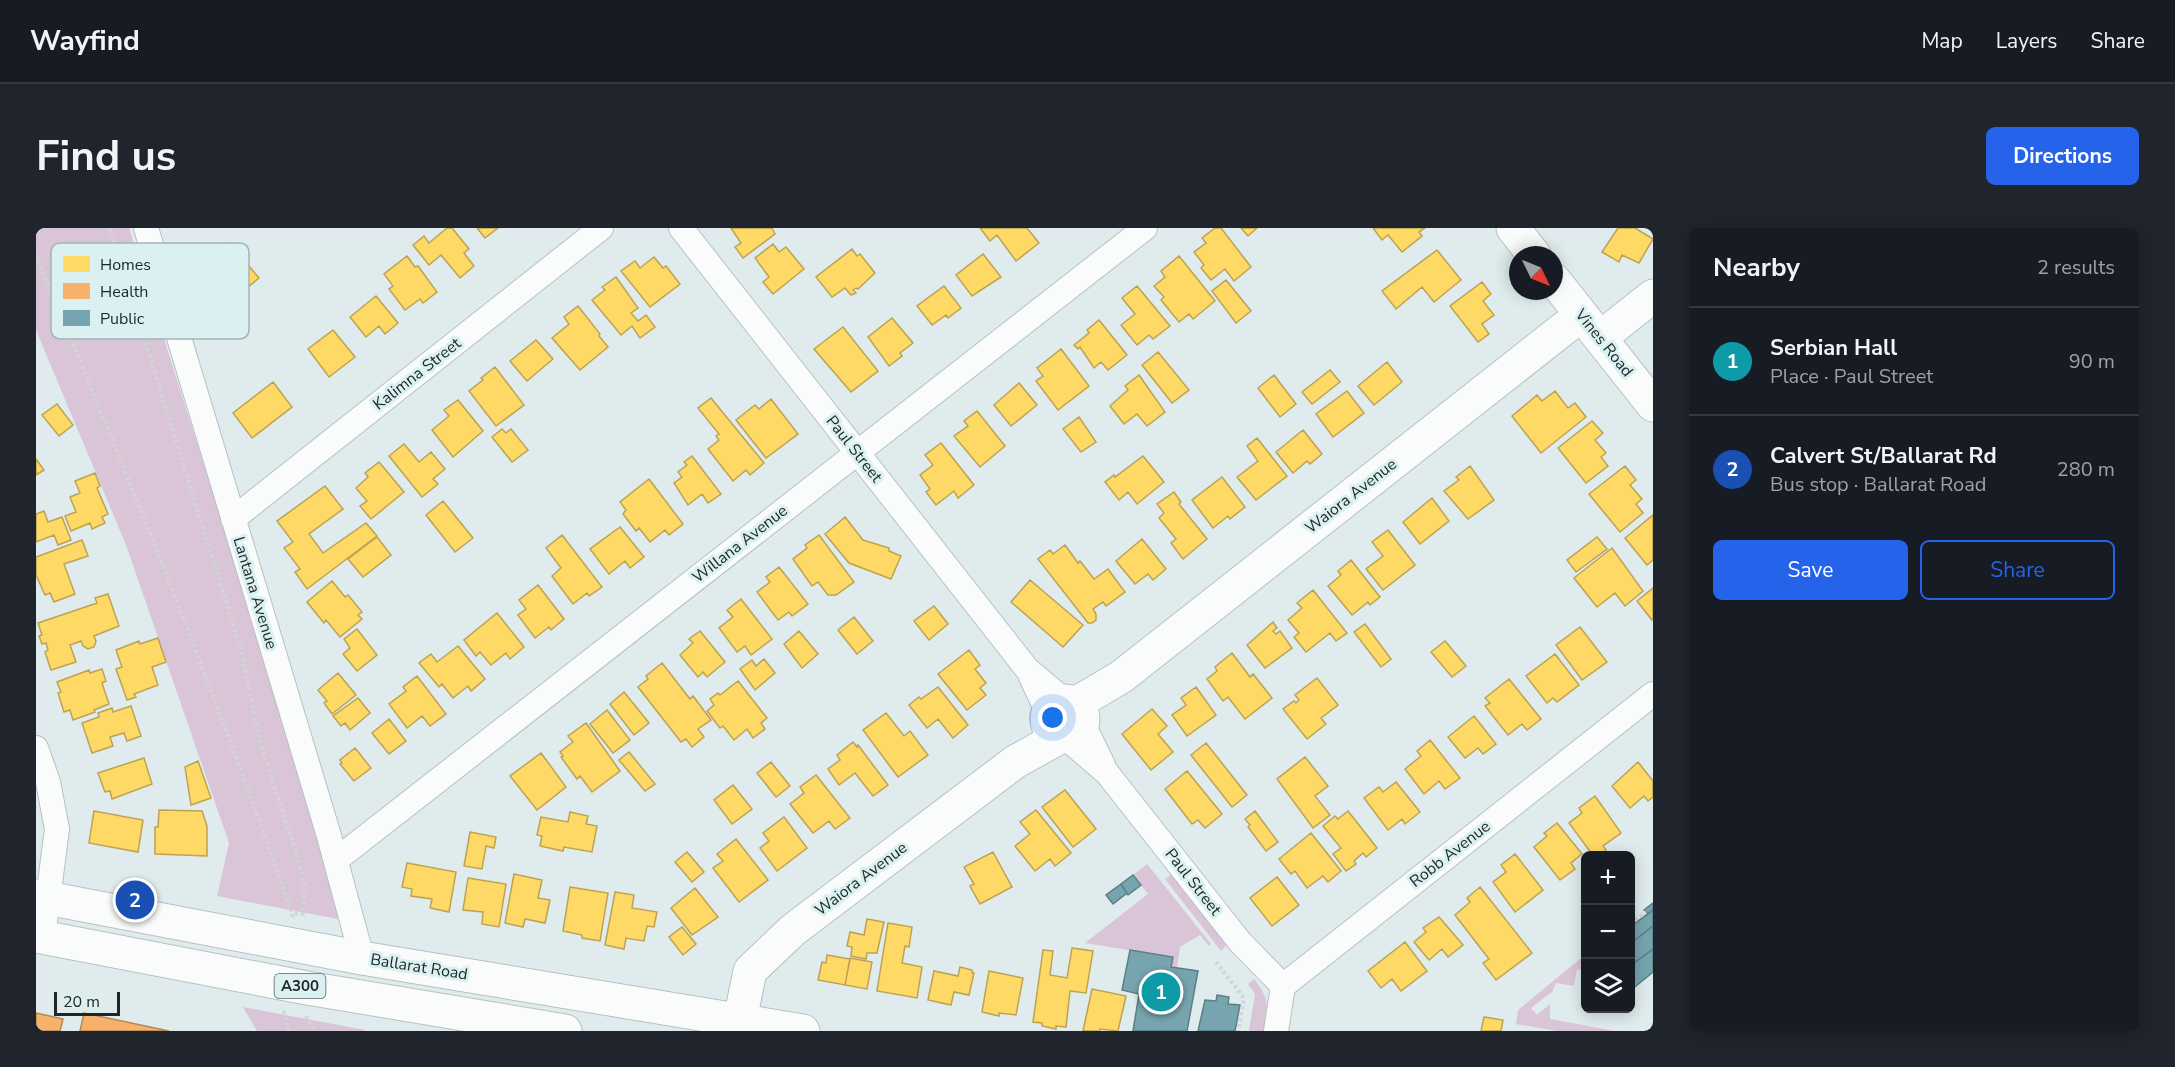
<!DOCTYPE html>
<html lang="en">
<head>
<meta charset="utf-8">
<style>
	:root { --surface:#171b24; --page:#20242c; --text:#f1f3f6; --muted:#9ea1a6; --line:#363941; --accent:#2563eb }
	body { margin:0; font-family:"Nunito Sans",sans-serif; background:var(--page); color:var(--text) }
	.controls { position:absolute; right:18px; bottom:18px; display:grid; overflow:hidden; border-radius:9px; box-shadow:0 3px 15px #0003 }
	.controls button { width:54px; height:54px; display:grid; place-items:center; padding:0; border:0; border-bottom:2px solid var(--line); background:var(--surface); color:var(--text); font:30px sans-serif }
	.compass { position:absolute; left:1473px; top:18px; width:54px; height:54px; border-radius:50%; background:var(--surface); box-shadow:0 3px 15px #0003; rotate:133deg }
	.scale { position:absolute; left:18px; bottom:15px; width:66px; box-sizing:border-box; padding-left:6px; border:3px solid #1e2626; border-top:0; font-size:16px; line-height:21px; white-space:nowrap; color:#1e2626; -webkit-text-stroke:4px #daf0f1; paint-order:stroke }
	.you { position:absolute; left:1017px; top:490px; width:21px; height:21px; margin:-15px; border:4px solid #fff; border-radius:50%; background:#1a73e8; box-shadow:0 0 0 9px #1a73e833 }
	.badge { display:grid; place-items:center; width:39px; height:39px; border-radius:50%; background:var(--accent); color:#fff; font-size:20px; font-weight:700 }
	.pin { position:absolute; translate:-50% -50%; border:3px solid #fff; box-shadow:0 2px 6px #0006 }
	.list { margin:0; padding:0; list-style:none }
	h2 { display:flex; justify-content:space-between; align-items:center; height:78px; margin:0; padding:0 24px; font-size:26px }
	h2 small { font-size:20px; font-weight:400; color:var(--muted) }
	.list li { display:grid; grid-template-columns:39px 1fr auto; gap:18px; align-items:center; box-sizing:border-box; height:108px; padding:0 24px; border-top:2px solid var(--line) }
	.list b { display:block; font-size:22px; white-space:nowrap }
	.list p { margin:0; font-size:20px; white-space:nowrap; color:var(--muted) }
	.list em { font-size:20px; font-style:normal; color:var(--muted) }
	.actions { display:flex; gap:12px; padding:18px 24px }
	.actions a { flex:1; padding:14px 0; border:2px solid var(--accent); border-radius:9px; text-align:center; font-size:21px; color:var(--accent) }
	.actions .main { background:var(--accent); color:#fff }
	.icon { flex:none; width:33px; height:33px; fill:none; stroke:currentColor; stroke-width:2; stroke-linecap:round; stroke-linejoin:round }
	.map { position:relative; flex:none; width:1617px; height:803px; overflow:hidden; border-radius:9px }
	header { display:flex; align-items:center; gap:36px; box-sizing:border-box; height:84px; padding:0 30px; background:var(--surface); border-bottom:2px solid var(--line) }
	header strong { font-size:28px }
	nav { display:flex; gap:33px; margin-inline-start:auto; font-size:21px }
	.intro { display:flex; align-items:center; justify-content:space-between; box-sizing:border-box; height:144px; padding:0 36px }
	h1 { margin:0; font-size:42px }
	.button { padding:15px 27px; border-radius:9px; background:var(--accent); color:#fff; font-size:21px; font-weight:700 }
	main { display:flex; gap:36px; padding:0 36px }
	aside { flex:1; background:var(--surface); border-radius:9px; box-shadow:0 3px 15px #0003 }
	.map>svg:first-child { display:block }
	.green { fill:#dac5d8 }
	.homes { fill:#ffd966; stroke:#bca353; stroke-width:1.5 }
	.health { fill:#f6b26b; stroke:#b58856; stroke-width:1.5 }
	.public { fill:#76a5af; stroke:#5c7f86; stroke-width:1.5 }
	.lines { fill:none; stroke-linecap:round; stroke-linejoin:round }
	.street-casing { stroke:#b7c1c1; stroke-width:26 }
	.secondary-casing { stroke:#b7c1c1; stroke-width:35 }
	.highway-casing { stroke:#b7c1c1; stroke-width:35 }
	.path { stroke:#d1d5d5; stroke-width:4; stroke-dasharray:3 3; stroke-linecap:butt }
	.street { stroke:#fafcfc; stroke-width:24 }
	.secondary { stroke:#fafcfc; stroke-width:33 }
	.highway { stroke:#fafcfc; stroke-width:33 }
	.labels { text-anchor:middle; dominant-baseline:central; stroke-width:6; stroke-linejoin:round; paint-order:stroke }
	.shield { fill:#daf0f1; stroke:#566363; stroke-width:1.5 }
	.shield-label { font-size:15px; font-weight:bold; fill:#1e2626 }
	.street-label { font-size:16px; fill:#1e2626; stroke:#daf0f1 }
	.key { fill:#daf0f1; stroke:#a2b3b4; stroke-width:1.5 }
	.key-label { font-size:16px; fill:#1e2626 }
</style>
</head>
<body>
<header>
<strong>Wayfind</strong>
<nav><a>Map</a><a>Layers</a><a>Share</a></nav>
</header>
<div class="intro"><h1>Find us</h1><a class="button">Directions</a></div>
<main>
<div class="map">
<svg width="1617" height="803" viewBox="0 0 1617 803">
	<rect width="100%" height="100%" fill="#dfebec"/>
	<path class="green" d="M0 0H93L312 693 181 668 193 615 90 317 0 102Z
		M1111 636 1175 716 1173 718 1164 707 1144 719 1141 740 1135 739 1136 729 1049 715 1112 666 1097 647Z
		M1136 646 1191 716 1185 723 1129 651Z
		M1549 727V743L1541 741 1538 758 1520 755 1516 764 1495 780 1501 787 1514 776V791L1579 803H1521L1480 796 1482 782Z
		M1218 751C1234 771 1232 779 1228 803H1213L1219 766 1212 756Z
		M207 779 329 802V803H221Z"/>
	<path class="homes" d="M411 0H416L433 21 428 25 438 38 424 50 405 27 393 37 377 17 388 8 393 15Z
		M441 0H462L449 10Z
		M695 0H736L739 6 707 30 699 19 705 15Z
		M944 0H991L1003 15 980 33 961 7 954 13Z
		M1179 0H1185L1215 39 1198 53 1189 41 1175 52 1165 40 1168 37 1158 24 1170 15 1166 10Z
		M1205 0H1221L1212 8Z
		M1337 0H1389L1383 4 1386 8 1366 24 1352 7 1346 12Z
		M1582 0H1599L1617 11 1603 35 1586 27 1583 34 1566 24Z
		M191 15 210 38 212 37 223 50 183 83 172 69 181 61 162 39Z
		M737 16 743 24 750 19 768 41 737 66 727 54 733 49 719 30Z
		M816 21 821 28 824 26 839 45 822 61 820 60 817 62 820 65 815 67 809 60 796 69 780 49Z
		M1401 22 1425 52 1398 74 1386 59 1360 81 1346 63Z
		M947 26 965 49 936 68 920 47Z
		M371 28 379 39 382 38 401 64 387 75 384 71 369 82 353 61 357 58 348 46Z
		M1143 28 1179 73 1157 91 1153 86 1143 94 1125 72 1128 69 1118 58 1129 49 1125 43Z
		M618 29 627 40 630 38 644 56 614 79 585 43 599 33 604 40Z
		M580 49 602 80 595 85 602 93 610 87 619 99 604 110 596 98 585 107 556 72 569 62 566 59Z
		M1190 52 1215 83 1200 95 1176 63Z
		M1446 54 1455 66 1447 73 1458 87 1446 96 1453 106 1442 114 1414 78Z
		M908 58 925 80 912 90 910 87 896 97 881 78Z
		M1101 58 1134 98 1117 111 1113 107 1101 117 1085 97 1099 86 1086 70Z
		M340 68 362 95 349 106 343 98 330 109 314 89Z
		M542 78 564 106 563 108 572 119 544 142 516 110 533 96 528 89Z
		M856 90 877 115 864 125 866 128 853 138 832 109Z
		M1063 92 1091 127 1072 142 1065 134 1058 140 1044 119 1042 121 1038 117 1053 105 1051 102Z
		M807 99 842 143 815 164 778 121Z
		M297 102 319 129 293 149 272 121Z
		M500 112 517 131 491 153 474 133Z
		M1025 121 1053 158 1022 182 1000 153 1007 148 1001 140Z
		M1122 124 1153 162 1136 175 1106 137Z
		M1351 134 1366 154 1338 177 1322 158Z
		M459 139 488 177 460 198 433 163 447 152 445 150Z
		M1294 142 1304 154 1276 176 1266 164Z
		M1103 147 1129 184 1111 198 1101 186 1088 196 1074 178 1092 162 1089 158Z
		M1238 147 1260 176 1244 189 1222 160Z
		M237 154 256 179 216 210 197 185Z
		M983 155 1001 177 975 198 958 177Z
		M1311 163 1328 185 1297 209 1280 186Z
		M1519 163 1532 180 1539 175 1550 189 1505 225 1476 188 1501 167 1506 173Z
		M675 170 728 235 714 247 710 242 697 253 672 221 683 212 680 208 683 206 662 180Z
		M735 171 762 206 730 230 700 192 719 177 723 181Z
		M422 172 447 203 417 229 396 202 413 188 408 182Z
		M21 176 37 197 23 208 6 187Z
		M941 183 969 218 944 239 918 208 932 198 928 193Z
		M1043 189 1060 214 1045 224 1027 201Z
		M1556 193 1567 205 1559 212 1570 225 1565 229 1572 238 1550 255 1522 220Z
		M466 201 470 205 475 201 492 222 476 234 456 209Z
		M1267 202 1286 226 1274 236 1271 233 1257 245 1240 224Z
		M1221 210 1251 248 1220 272 1201 249 1222 233 1211 218Z
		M905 215 938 257 922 270 918 263 900 277 890 264 894 261 884 247 897 237 889 227Z
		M368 216 383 234 395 224 409 241 397 251 402 256 386 269 353 228Z
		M656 228 685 266 672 275 666 266 652 277 638 255 646 249 642 244 651 237 648 234Z
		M1107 228 1128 254 1101 276 1092 264 1083 272 1069 254 1078 247 1079 249Z
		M0 231 8 242 0 247Z
		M343 234 368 264 335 291 324 278 331 273 320 260 332 249 329 245Z
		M1434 238 1458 272 1432 291 1408 263 1423 252 1420 249Z
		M1589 238 1600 252 1594 257 1606 271 1600 276 1607 285 1584 304 1553 266Z
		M59 245 64 258 61 260 72 286 66 289 69 295 56 301 54 295 35 303 29 288 40 284 34 269 44 265 39 253Z
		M1186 249 1209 279 1194 291 1192 288 1177 300 1156 272Z
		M613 251 647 296 633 307 629 302 614 314 603 300 600 303 587 286 590 282 584 274Z
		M289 258 307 281 273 306 287 325 330 295 341 308 271 361 259 344 264 341 248 320 257 314 241 293Z
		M1138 264 1145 274 1143 276 1171 311 1147 331 1135 315 1140 311 1123 290 1128 285 1121 276Z
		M1396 270 1413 293 1384 316 1367 294Z
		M407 273 437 310 419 324 390 287Z
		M8 283 12 294 26 289 35 312 22 317 18 307 0 314V286Z
		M1617 287V332L1611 337 1589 310Z
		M809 289 827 312 853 320V323L865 328 855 351 813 335 789 306Z
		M584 299 608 329 594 340 589 333 573 346 554 321Z
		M1352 302 1379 337 1347 362 1330 341 1347 328 1336 314Z
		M526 307 566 359 553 368 551 365 537 376 516 348 525 340 510 320Z
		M783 307 818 354 800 367H792L782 354 776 358 757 331 771 320 769 317Z
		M341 309 355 327 327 349 312 331Z
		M1561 309 1571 321 1540 344 1531 332Z
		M1106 311 1130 341 1117 352 1112 346 1099 356 1080 333Z
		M46 312 52 328 28 336 39 366 18 374 14 365 9 367 0 347V329Z
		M1029 317 1042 335 1044 333 1058 351 1072 341 1089 364 1070 378 1067 374 1057 381 1060 386V392L1056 395H1052L1002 331 1014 322 1017 326Z
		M1576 320 1607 363 1589 378 1579 365 1561 379 1538 350Z
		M1315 332 1344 369 1334 377 1332 374 1316 387 1292 358 1305 347 1302 343Z
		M743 339 772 376 756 388 753 384 742 392 721 364 734 354 730 349Z
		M994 352 1047 397 1027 419 975 374Z
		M296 353 309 369 312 367 326 384 322 387 326 391 304 409 290 392 288 395 271 374Z
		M502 357 528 391 515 402 513 399 499 410 482 387 490 381 483 372Z
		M1617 360V391L1616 392 1601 373Z
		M1277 362 1311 405 1300 413 1294 405 1270 424 1258 409 1263 405 1252 392 1266 380 1261 375Z
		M72 366 83 398 58 408 60 413 58 419 52 421 47 418 45 413 34 417 40 434 15 442 9 424 12 422 10 415 6 416 3 408 6 407 2 395 61 375 59 370Z
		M705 371 736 411 715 427 709 418 701 424 683 400 697 389 691 382Z
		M898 378 912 396 893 412 878 393Z
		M461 385 488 419 474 431 470 425 455 437 444 424 440 428 428 412Z
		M818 389 837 413 821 426 802 402Z
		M1237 394 1241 400 1237 403 1240 406 1244 403 1256 420 1229 440 1211 417Z
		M1329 396 1355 431 1345 439 1318 404Z
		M1544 399 1571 434 1546 452 1520 417Z
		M321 401 341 427 321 443 307 426 314 420 308 411Z
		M664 403 689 434 671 449 667 444 662 449 644 427 657 415 653 411Z
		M763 403 782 426 766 440 748 416Z
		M122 410 130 434 116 439 122 457 98 466 100 469 91 472 80 441 86 439 80 422 103 413 104 416Z
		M1409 413 1430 438 1416 449 1395 424Z
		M422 418 449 451 435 463 432 458 417 470 406 456 403 459 383 435 395 426 401 434Z
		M933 422 944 437 939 441 950 455 944 460 950 467 931 482 902 446Z
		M1196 425 1214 449 1217 446 1236 470 1209 491 1192 469 1187 473 1171 451 1181 443 1179 439Z
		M1519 426 1543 457 1521 474 1517 470 1511 475 1490 448Z
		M728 431 739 445 719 462 704 441 716 432 720 438Z
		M626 435 654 471 657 468 675 492 662 501 668 509 656 519 650 511 645 514 602 459 612 451 610 448Z
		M66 441 70 453 66 455 73 476 58 482 59 484 37 492 34 482 28 484 22 465 25 464 21 454 53 442 54 445Z
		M302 445 320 467 296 486 288 475 291 473 282 462Z
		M381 448 410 486 394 498 386 488 371 500 353 476 370 463 367 459Z
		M1281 450 1302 477 1285 490 1290 496 1271 511 1247 481 1258 473 1260 475 1263 472 1259 467Z
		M1473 451 1505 491 1491 502 1486 496 1472 507 1449 478 1454 475 1449 470Z
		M702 453 731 490 725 495 729 501 717 510 711 501 698 512 687 498 684 500 671 483 678 477 674 471 682 465 684 467Z
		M902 459 932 497 917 510 902 491 891 500 873 477 883 469 885 471Z
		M1160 459 1180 487 1151 508 1136 487 1150 477 1145 470Z
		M588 464 613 495 598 507 574 476Z
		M322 470 334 485 314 502 309 495 305 498 297 488Z
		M95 478 105 508 91 513 88 505 74 509 77 518 56 525 46 495 63 489 62 485 76 480 77 484Z
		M1116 481 1131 498 1122 506 1137 524 1115 542 1086 506Z
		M571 482 594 512 577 525 554 496Z
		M850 485 868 508 874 503 892 527 862 549 827 502Z
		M1438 488 1460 516 1447 526 1442 520 1429 530 1412 509Z
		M353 491 370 513 353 526 336 505Z
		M550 495 584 543 556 564 544 548 541 551 525 529 527 528 524 524 537 514 532 508Z
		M1394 512 1424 550 1409 561 1403 553 1388 566 1369 541 1385 528 1381 523Z
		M817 514 821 519 822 517 852 557 837 568 819 545 803 557 792 541 804 532 801 527Z
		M1170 515 1211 567 1196 579 1155 527Z
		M319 520 335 540 318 553 304 536 306 535 304 532Z
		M593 524 619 556 609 563 583 532Z
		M505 525 530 559 501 582 474 548Z
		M1269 529 1292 558 1279 568 1294 587 1277 600 1241 551Z
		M108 530 116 556 76 571 74 563 69 564 62 545Z
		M162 533 175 570 155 577 149 539Z
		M735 534 754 558 740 569 721 545Z
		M1602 534 1617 553V569L1612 573 1608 568 1594 580 1576 558Z
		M1151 543 1186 586 1169 600 1162 592 1156 596 1129 561Z
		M780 547 814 590 799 601 793 593 777 605 754 576 768 565 764 559Z
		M1360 554 1384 584 1369 596 1366 591 1352 602 1328 570 1343 559 1347 564Z
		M697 557 716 581 696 596 678 572Z
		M1029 562 1060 601 1037 619 1006 579Z
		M1559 568 1585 605 1567 618 1570 622 1563 628H1558L1553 622 1533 595 1546 585 1543 580Z
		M123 582 166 583 171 598V628L119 626V599H122Z
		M1000 582 1035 625 1019 638 1014 631 999 643 979 618 994 606 984 594Z
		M58 583 107 592 102 624 53 615Z
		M1219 583 1242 614 1230 623 1212 599 1214 597 1209 591Z
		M1312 583 1341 620 1330 629 1327 625 1318 633 1320 636 1310 643 1297 626 1305 620 1287 598 1299 588 1302 591Z
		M534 584 552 588 550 596 561 598 556 624 528 619 527 623 504 618 506 608 501 607 505 589 532 594Z
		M748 589 771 620 741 643 724 620 733 613 727 605Z
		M1521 595 1546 626 1535 635 1539 641 1524 652 1498 619 1511 608 1508 605Z
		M434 604 460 609 458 620 450 618 446 641 428 638Z
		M1275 605 1305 643 1292 654 1287 648 1271 660 1259 643 1255 646 1243 631Z
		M700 611 732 652 703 674 677 640 687 633 681 626Z
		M651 624 668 644 656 654 639 634Z
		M957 624 976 659 944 676 934 658 938 656 928 639Z
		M1479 626 1507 662 1479 684 1457 654 1470 644 1465 637Z
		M371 635 420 644 413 684 394 680 396 671 375 668 376 661 366 659Z
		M478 646 506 652 502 670 514 672 509 695 489 691 487 699 469 695Z
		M1241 649 1263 677 1236 698 1214 670Z
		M432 650 470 656 463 699 446 696 447 684 427 682Z
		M534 659 572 665 564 713 546 710V707L527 703Z
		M1444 659 1496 725 1460 752 1447 735 1453 731 1419 687 1434 674 1431 670Z
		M659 660 682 689 656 707 635 680Z
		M579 664 598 667 596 680 621 684 618 699 611 698 608 713 590 710 588 721 569 717Z
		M1403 689 1427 717 1412 729 1406 721 1393 732 1378 714 1390 704 1387 700Z
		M831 691 848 694 841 725H831L830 731 815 728 816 719 811 718 814 704 828 707Z
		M852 695 876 699 873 719 869 718 866 735 886 739 881 770 841 763Z
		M646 699 660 716 647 727 633 709Z
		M1369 714 1391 743 1365 763 1356 751 1345 760 1332 743Z
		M1036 720 1057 723 1050 765 1034 763 1030 799 1020 798V801L1006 798V795L997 794 1007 722 1017 723 1014 747 1031 750Z
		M791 727 814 731 809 757 782 752 786 734 790 735Z
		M814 730 836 734 831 761 809 757Z
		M924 739 936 742V745H938L933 767 918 764 915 777 892 772 898 743 922 748Z
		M953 743 987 750 980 787 963 785V788L946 784Z
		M1056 761 1090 768 1082 803 1064 801V803H1047Z
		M1448 789 1467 792 1465 803H1445Z"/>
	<path class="health" d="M0 785 27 791 24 803H0Z
		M48 785 133 803H44Z"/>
	<path class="public" d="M1097 647 1105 657 1092 667 1085 656Z
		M1085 656 1091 665 1077 676 1070 667Z
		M1617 675V744L1595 762 1594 699 1612 686 1608 682Z
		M1617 682V698L1594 716V699Z
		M1617 698V721L1594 738V716Z
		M1617 721V744L1595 762 1594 738Z
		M1094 722 1137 729 1135 739 1162 743 1151 803H1097L1103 766 1086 762Z
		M1181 767 1193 769 1192 776 1204 777 1199 803H1162L1169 772 1180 773Z"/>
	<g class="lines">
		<defs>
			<path id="street" d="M110 0 293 608 326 730
				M645 0 991 441 1029 473
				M197 291 565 0
				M995 449 1012 485
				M1047 496 1067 537
				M1030 510 1071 545 1204 714 1247 758
				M0 520 12 554 21 601 7 709
				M300 632 1109 0
				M1240 803 1247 758 1617 466"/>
			<path id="secondary" d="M1477 0 1498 27
				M1518 52 1617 177
				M1564 110 1617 68
				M1011 491a18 18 0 1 1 36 0a18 18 0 1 1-36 0Z
				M1039 476 1085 449 1545 87
				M704 792 714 743 757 702 979 534 1024 509"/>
			<path id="highway" d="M0 668 326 730 767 803
				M0 708 271 760 529 803"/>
		</defs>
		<use href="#street" class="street-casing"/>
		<use href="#secondary" class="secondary-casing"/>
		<use href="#highway" class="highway-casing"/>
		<path class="path" d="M74 0 205 422 224 514 263 634 269 658 267 686 257 685 256 690
			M0 27C91 244 179 463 256 685
			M1594 695 1610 684
			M1180 734 1208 770 1202 803
			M248 783 253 803
			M270 788 279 803"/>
		<use href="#street" class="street"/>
		<use href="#secondary" class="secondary"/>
		<use href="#highway" class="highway"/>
	</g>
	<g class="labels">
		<rect class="shield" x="238.5" y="746" width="51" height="24" rx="4.5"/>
		<g class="shield-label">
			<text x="264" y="758">A300</text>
		</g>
		<g class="street-label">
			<text transform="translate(1568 115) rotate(51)">Vines Road</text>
			<text transform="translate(381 146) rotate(-38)">Kalimna Street</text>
			<text transform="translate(818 221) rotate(52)">Paul Street</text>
			<text transform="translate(1315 268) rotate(-38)">Waiora Avenue</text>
			<text transform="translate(704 316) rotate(-38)">Willana Avenue</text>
			<text transform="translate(219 365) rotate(73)">Lantana Avenue</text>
			<text transform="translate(1414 626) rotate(-38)">Robb Avenue</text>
			<text transform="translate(825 651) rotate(-37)">Waiora Avenue</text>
			<text transform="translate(1157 654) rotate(52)">Paul Street</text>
			<text transform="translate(383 739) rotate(9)">Ballarat Road</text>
		</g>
	</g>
	<rect x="15" y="15" width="198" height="96" rx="9" class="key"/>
	<rect x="27" y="28" width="27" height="16" fill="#ffd966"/>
	<rect x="27" y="55" width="27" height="16" fill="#f6b26b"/>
	<rect x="27" y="82" width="27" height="16" fill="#76a5af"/>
	<g class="key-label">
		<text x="64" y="42">Homes</text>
		<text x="64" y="69">Health</text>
		<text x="64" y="96">Public</text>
	</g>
</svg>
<div class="controls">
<button>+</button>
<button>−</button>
<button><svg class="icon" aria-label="layers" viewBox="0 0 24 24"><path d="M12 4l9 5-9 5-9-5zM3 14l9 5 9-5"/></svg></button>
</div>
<svg class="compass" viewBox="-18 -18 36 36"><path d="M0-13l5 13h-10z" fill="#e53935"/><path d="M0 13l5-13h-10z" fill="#9ea1a6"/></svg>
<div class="scale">20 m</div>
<div class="you"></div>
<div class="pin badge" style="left:1125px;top:764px;background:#0f9aa8">1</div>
<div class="pin badge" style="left:99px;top:672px;background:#1a4fb4">2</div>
</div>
<aside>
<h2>Nearby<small>2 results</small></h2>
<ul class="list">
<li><span class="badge" style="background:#0f9aa8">1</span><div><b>Serbian Hall</b><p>Place · Paul Street</p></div><em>90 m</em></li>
<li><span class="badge" style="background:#1a4fb4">2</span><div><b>Calvert St/Ballarat Rd</b><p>Bus stop · Ballarat Road</p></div><em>280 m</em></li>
</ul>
<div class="actions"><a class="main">Save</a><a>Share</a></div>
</aside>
</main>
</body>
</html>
